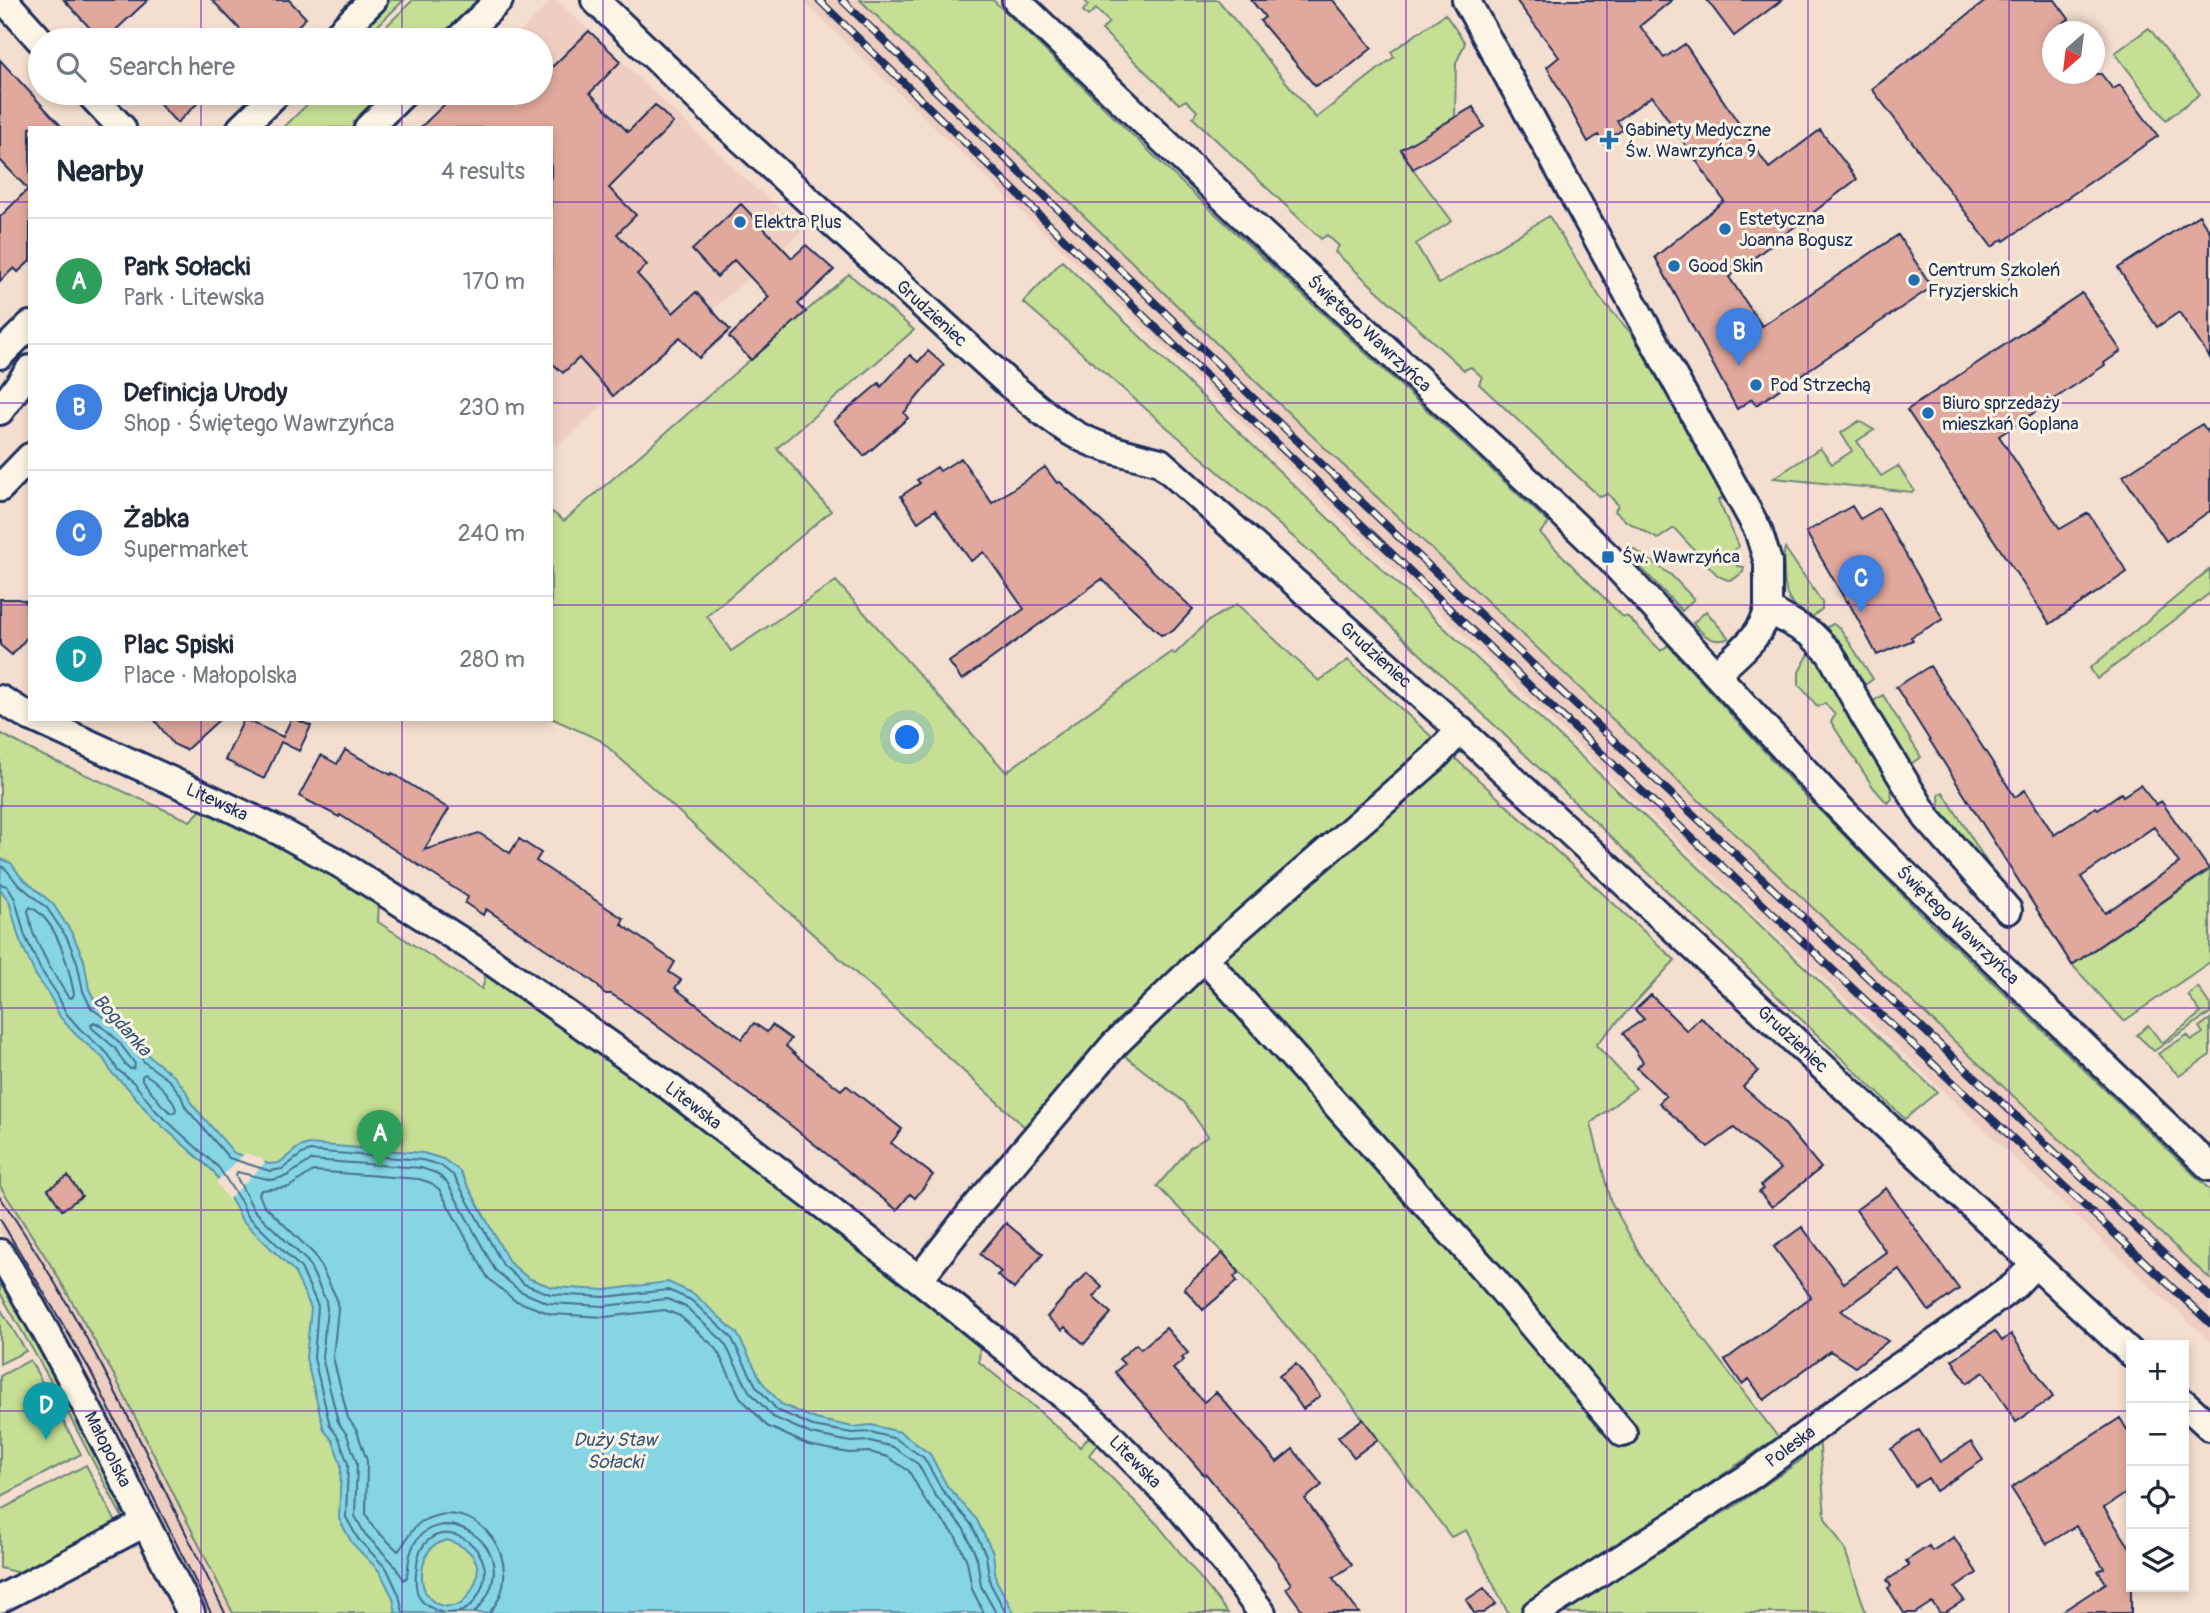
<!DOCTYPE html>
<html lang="en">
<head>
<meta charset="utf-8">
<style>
	:root { --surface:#fff; --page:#f2f2f3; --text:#1f2937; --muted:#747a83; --line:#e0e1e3; --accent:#d93025 }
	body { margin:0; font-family:Pangolin,sans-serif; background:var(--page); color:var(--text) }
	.controls { position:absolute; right:21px; bottom:21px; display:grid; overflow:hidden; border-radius:0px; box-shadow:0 4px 10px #0003 }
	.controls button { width:63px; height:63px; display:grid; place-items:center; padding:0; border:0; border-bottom:2px solid var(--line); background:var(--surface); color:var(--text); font:35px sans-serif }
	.compass { position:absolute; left:2042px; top:21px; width:63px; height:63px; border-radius:50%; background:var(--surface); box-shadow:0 4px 10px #0003; rotate:208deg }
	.you { position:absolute; left:908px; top:738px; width:24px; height:24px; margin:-18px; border:5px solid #fff; border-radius:50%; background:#1a73e8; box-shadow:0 0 0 10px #1a73e833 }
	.badge { display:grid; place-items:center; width:46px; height:46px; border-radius:50%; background:var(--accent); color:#fff; font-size:23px; font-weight:700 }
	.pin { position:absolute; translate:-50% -58px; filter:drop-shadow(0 2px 4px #0008) }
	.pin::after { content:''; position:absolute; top:37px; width:24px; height:21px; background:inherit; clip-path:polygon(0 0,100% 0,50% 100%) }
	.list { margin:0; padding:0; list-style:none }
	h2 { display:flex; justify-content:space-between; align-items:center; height:91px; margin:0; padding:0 28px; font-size:30px }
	h2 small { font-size:23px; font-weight:400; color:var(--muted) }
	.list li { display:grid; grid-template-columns:46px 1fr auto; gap:21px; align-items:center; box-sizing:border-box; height:126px; padding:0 28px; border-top:2px solid var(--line) }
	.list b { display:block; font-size:26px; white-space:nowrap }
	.list p { margin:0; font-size:23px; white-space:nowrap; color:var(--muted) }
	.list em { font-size:23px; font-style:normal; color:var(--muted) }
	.icon { flex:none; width:38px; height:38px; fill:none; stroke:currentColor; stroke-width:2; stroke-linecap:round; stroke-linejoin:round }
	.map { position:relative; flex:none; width:2210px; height:1613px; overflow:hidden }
	.search { position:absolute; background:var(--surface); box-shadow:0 4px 10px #0003; left:28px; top:28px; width:525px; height:77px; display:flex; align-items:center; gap:18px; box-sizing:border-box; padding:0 24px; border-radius:38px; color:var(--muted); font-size:26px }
	.panel { position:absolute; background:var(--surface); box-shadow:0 4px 10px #0003; left:28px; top:126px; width:525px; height:595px; border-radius:0px }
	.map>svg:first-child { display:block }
	.built { fill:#eecec0 }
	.green { fill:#c6df95; stroke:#70877a; stroke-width:2 }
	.water { fill:#86d5e3; stroke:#5b93ae; stroke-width:2; fill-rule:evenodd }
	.pier { fill:#f4decf }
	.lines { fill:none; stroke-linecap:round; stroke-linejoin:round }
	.shore { stroke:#467193; stroke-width:2 }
	.building { fill:#e1a89d; stroke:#1b2f5e; stroke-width:2; fill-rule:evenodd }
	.minor-casing { stroke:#1b2f5e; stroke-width:32 }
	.minor { stroke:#fcf5e5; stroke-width:26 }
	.tram { stroke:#1b2f5e; stroke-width:2 }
	.rail-casing { stroke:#1b2f5e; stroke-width:8 }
	.rail { stroke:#fcf5e5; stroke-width:5; stroke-dasharray:16; stroke-linecap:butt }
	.grid { fill:none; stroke:#7b2cbf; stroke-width:2; stroke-opacity:0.55 }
	.poi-dot { fill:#1f6fb2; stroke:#fcf5e5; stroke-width:2.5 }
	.labels { text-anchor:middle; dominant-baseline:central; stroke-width:6; stroke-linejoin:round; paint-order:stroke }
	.poi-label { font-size:18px; fill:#1b2f5e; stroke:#fcf5e5; text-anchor:start }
	.street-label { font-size:18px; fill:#1b2f5e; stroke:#fcf5e5 }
	.water-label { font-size:19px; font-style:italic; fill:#36587f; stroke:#fcf5e5 }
</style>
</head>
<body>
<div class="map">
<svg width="2210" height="1613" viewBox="0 0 2210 1613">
	<rect width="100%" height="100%" fill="#f4decf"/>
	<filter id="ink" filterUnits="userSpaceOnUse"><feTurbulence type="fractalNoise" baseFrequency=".0143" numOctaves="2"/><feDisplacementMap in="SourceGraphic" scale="14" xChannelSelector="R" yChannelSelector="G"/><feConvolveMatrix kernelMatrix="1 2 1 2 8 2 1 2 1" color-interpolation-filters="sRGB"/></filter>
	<g filter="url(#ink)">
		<path class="built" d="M553 0H557L742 176 803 230 557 446 551 440V128H422L458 93H541V40H512Z
			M802 0H860L1328 451 1967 1053 2210 1279V1342L1687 850Z
			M0 1186 54 1270 115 1377 233 1613H204L120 1443 65 1338 0 1231Z"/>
		<path class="green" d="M391 0H404L363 40H350Z
			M413 0H483L441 40H372Z
			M860 0H993L1181 182 1549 523 1540 533 1622 616 1628 617 1661 651 1668 645 1792 782 1918 911 2210 1190V1279L1967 1053 1328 451Z
			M1084 0H1218L1316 118 1394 57 1391 52 1445 14 1465 43 1456 63 1455 117 1401 150 1413 169 1452 221 1416 244 1439 284 1549 216 1601 299 1631 333 1726 496 1718 500 1739 546 1733 551 1737 566 1744 567 1743 572 1734 579 1728 580 1718 576 1674 528 1658 539 1626 521 1615 511 1618 505 1608 494 1600 497 1479 384 1482 377 1471 367 1464 370 1335 252 1339 246 1327 235 1321 239 1193 118 1197 111 1186 100 1179 104 1102 30 1109 22 1096 9 1088 16 1083 11 1088 5Z
			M2149 28 2200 94 2166 120 2115 53Z
			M319 93H388L352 128H283Z
			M1062 261 1331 521 1937 1092 1905 1119 1345 582 1023 302Z
			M849 274 914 330 777 448 831 511 707 616 731 651 836 581 1006 772 1172 652 1175 654 1207 622 1237 604 1319 681 1348 660 1675 960 1596 1045 1636 1088 1591 1123 1610 1200 1645 1263 1778 1437 1519 1613H1508L1466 1530 1451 1537 1335 1382 1223 1253 1157 1186 1190 1148 1208 1136 1184 1102 1121 1053 1028 1130 600 740 551 718V511L564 521Z
			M1859 421 1874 430 1857 441 1881 476 1898 466 1914 490 1912 492 1774 478 1820 448 1832 464 1852 451 1841 433Z
			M1785 548 1822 602V609L1812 617C1788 602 1785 601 1784 572 1784 563 1782 557 1785 548Z
			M1634 549 1671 575 1694 599 1682 611 1630 556Z
			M2210 569V593L2097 679 2090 668Z
			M1706 611 1729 638C1713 645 1703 635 1693 623Z
			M1833 624 1840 628 1873 679 1866 684 1859 682 1843 649 1825 628Z
			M1810 652 1825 667 1890 783 1892 799 1887 803 1873 787 1831 722 1835 715 1825 703 1818 707 1799 685V672Z
			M1883 695 1921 757 1912 763H1905L1871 705 1875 700Z
			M0 733 37 753 190 821 204 807 268 838 379 901 378 922 482 989 487 971 648 1084 980 1341 979 1362 1031 1404 1080 1447 1092 1434 1100 1441 1089 1455 1158 1525 1228 1613H233L115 1377 54 1270 0 1186Z
			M1943 792 1988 864H1983L1940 815 1939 794Z
			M2210 870V962L2124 1021 2072 965Z
			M2198 987 2210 1005V1013L2154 1051 2137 1035 2148 1025 2162 1043 2201 1013 2188 995Z
			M2210 1019V1055L2179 1076 2158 1054 2187 1035 2192 1040 2203 1033 2199 1027Z
			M0 1280 36 1336 121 1501 122 1517 57 1392 0 1293Z
			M0 1308 26 1351 0 1364Z
			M30 1360 81 1454 0 1497V1376Z
			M1819 1434 1825 1518 1845 1550 1866 1613H1556L1631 1565 1735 1506 1801 1460Z
			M86 1465 118 1526 27 1575 0 1568V1510Z"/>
		<path class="water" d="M1 859 11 863 21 877 53 904 73 935 84 960 89 989 96 1004 116 1017 132 1032 150 1057 174 1076 186 1091 191 1103 234 1153 269 1164 279 1163 299 1147 309 1144 423 1153 443 1159 460 1171 509 1262 528 1278 552 1287 605 1290 668 1282 694 1294 737 1333 762 1382 781 1404 815 1419 853 1427 871 1425 900 1432 930 1454 947 1486 977 1520 993 1553 996 1580 1014 1613H396L393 1598 380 1572 352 1543 339 1519 341 1465 333 1441 324 1430 306 1358 311 1308 294 1271 241 1219 235 1206 214 1172 151 1116 128 1088 112 1073 103 1058 75 1034 60 1017 51 998 35 974 19 938 9 901 0 889ZM447 1540C484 1552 486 1577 461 1604 456 1605 449 1607 444 1606 417 1601 417 1564 432 1547 436 1543 442 1542 447 1540Z"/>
		<path class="pier" d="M245 1153 261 1158 265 1163 228 1200 216 1182Z"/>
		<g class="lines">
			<path class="shore" d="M0 866 6 869 16 882 47 908 67 938 77 962 83 991 91 1008 112 1023 127 1037 144 1062 170 1081 180 1094 186 1108 229 1158 270 1171 282 1169 302 1154 310 1151 422 1160 440 1165 454 1176 503 1265 524 1284 550 1294 605 1297 668 1290 691 1300 731 1337 756 1386 777 1410 813 1426 852 1433 871 1432 896 1439 924 1458 942 1490 971 1524 986 1555 990 1583 1006 1613
				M0 884 7 886 15 899 25 936 41 970 57 994 66 1013 80 1029 108 1054 117 1069 134 1083 156 1111 219 1168 241 1202 247 1215 301 1268 318 1306 314 1358 330 1426 339 1438 348 1464 346 1517 358 1539 387 1569 399 1595 403 1613
				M30 907C57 919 69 968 74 994L72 998 68 997 49 966 33 933 28 911Z
				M94 1022C112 1031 124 1048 135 1064L134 1068 130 1069 124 1063 115 1048 92 1028 91 1025Z
				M145 1074C159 1083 170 1093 176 1109L175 1112 171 1113 162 1105 142 1080V1076Z
				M443 1613C421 1605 414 1598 416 1573 417 1568 417 1562 418 1557 430 1518 476 1533 484 1565 488 1579 477 1606 462 1611 458 1613 451 1612 446 1613
				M474 1613C538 1546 428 1488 410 1555 408 1562 408 1570 407 1577L404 1580 392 1562 365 1534 355 1516 357 1463 347 1435 338 1422 322 1357 327 1309 326 1301 308 1262 254 1210 236 1176 237 1172 272 1180 287 1176 311 1160 421 1168 436 1173 447 1182 495 1270 520 1291 548 1303 604 1306 667 1299 686 1307 724 1342 749 1391 773 1417 811 1434 851 1442 870 1441 893 1447 918 1464 935 1495 964 1529 977 1558 981 1586 996 1613
				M489 1613C531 1566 478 1490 421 1522 410 1529 406 1543 398 1551L373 1527 366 1514 367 1461 357 1431 348 1418 333 1357 338 1309 336 1297 315 1255 263 1204 259 1194 261 1190 289 1187 313 1171 419 1179 431 1183 439 1189 488 1278 514 1300 551 1314 605 1317 665 1310 680 1316 716 1348 740 1397 767 1426 808 1445 849 1453 869 1452 888 1457 909 1471 926 1502 955 1535 967 1561 972 1589 984 1613"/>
		</g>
		<path class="building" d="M64 0H148L105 40H101Z
			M212 0H289L306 18 283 40H250Z
			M1251 0H1333L1372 48 1340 74 1315 86 1260 21 1265 17Z
			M1516 0H1672L1640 26 1664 58 1685 44 1769 168 1820 130 1857 179 1729 277 1762 326 1898 235 1932 287 1756 405 1752 399 1737 409 1655 257 1724 201 1652 96 1617 121 1623 129 1603 144 1598 135 1588 142 1547 67 1559 57Z
			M1707 0H1782L1734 36Z
			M1987 0H2055L2069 19 2063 23 2069 32H2053V74H2101L2113 89 2120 85 2158 136 2004 241 2003 239 1992 247 1872 89Z
			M589 31 621 61 590 93 628 132 655 105 673 123 609 188 636 215 617 234 647 265 637 274 673 313 696 292 730 330 699 358 680 337 613 396 579 358 563 373 551 362V128H420L456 93H541V55L552 67Z
			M0 60 63 128H30V261L18 272 14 268 0 281V217L28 189 0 160Z
			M149 93H208L177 123Z
			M1473 107 1484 127 1413 169 1401 149Z
			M741 204 792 258 806 245 834 270 798 304 806 312 751 360 729 337 769 297 734 260 717 277 692 250Z
			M2199 215 2210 232V358L2179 312 2157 327 2118 268Z
			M2082 293 2121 351 2104 363 2105 365 1999 436 2060 529 2088 513 2127 572 2050 624 1907 410Z
			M928 351 944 365 904 413 908 418 864 456 834 421 879 383 881 387 910 355 918 362Z
			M2202 424 2210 435V511L2166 541 2123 476Z
			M961 458 992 503 1045 467 1057 483 1060 482 1193 609 1173 631 1161 635 1102 579 962 680 949 662 1024 609 984 552 971 561 935 510 918 522 901 496 920 483 917 480 937 467 940 471Z
			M1852 506 1860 519 1879 508 1943 619 1911 637 1913 640 1877 655 1848 601 1847 603 1806 532Z
			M0 599H18L26 601 27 615 30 617V634L12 655 0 645Z
			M1930 666 2015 797 2025 790 2054 835 2096 807 2098 809 2121 793 2123 796 2140 785 2156 805 2161 801 2209 869 2072 965 1896 687ZM2154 827 2179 863 2105 913 2081 877Z
			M154 719H220L186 750 173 744Z
			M244 719 283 737 291 719H296L311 726 299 751 281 742 264 779 225 760Z
			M345 750 391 775 392 773 449 809 424 850 479 833 510 853 519 839 541 853 536 861 624 919 621 924 675 962 669 972 681 980 675 988 742 1039 754 1023 767 1032 772 1025 791 1039 786 1046 799 1058 841 1090 846 1085 902 1129 891 1143 933 1175 915 1198 910 1194 897 1210 789 1124 626 1003 611 994H604L596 984 583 974 486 909 483 915 465 903 468 897 415 863 340 815 339 817 299 796 321 755 337 764Z
			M1651 995 1687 1031 1700 1017 1754 1066 1758 1071 1743 1087 1784 1123 1821 1168 1772 1207 1759 1192 1763 1189 1761 1185 1781 1169 1734 1128 1708 1147 1659 1103 1666 1096 1637 1068 1643 1062 1623 1033 1644 1019 1635 1010Z
			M68 1176 82 1196 62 1210 48 1189Z
			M1886 1188 1959 1289 1929 1311 1899 1269 1841 1311 1888 1341 1855 1367 1830 1351 1764 1400 1749 1379 1742 1384 1725 1360 1811 1297 1774 1247 1802 1227 1844 1283 1886 1252 1856 1210Z
			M1006 1223 1043 1254 1014 1289 997 1275 1001 1272 980 1254Z
			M1223 1253 1239 1272 1234 1277 1237 1281 1203 1310 1184 1288Z
			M1087 1273 1102 1287 1093 1297 1111 1313 1084 1344 1065 1327 1062 1330 1047 1317 1077 1282 1078 1283Z
			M1166 1328 1188 1353 1182 1358 1184 1360 1173 1369 1204 1402 1216 1392 1277 1462 1293 1449 1322 1485 1305 1499 1352 1565 1333 1578 1359 1613H1304L1286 1588 1291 1584 1278 1564 1279 1563 1206 1474 1204 1475 1115 1372 1124 1364 1119 1359 1136 1344 1141 1349Z
			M1995 1331 2002 1341 2011 1334 2053 1397 2016 1422 1984 1372 1967 1383 1952 1360Z
			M1296 1364 1320 1396 1303 1409 1279 1376Z
			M2120 1418 2131 1436V1490L2104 1508 2131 1549V1613H2060L2106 1583 2098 1571 2104 1568 2076 1526 2047 1544 2011 1488Z
			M1363 1419 1378 1439 1354 1457 1338 1437Z
			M1919 1430 1940 1462 1971 1442 1983 1460 1936 1491 1928 1478 1915 1486 1891 1449Z
			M1954 1537 1977 1573 1955 1588 1964 1600 1944 1613H1940L1932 1602 1915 1613H1904L1888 1588 1891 1586 1887 1580 1909 1566 1906 1561 1929 1546 1932 1551Z
			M1484 1588 1496 1604 1483 1613H1474L1466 1600Z"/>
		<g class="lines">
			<defs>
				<g id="minor">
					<path d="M4 0 40 40"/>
					<path id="s1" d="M595 0 726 125 1009 384C1029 400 1049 419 1071 432 1097 448 1130 454 1160 462L1460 730 2131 1353"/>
					<path id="s2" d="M1016 0 1244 217 1539 491 1608 557 1827 795 1890 860 2210 1167"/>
					<path d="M1466 0 1758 530 1768 562V609L1811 634 1830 653 1865 717 1927 818 2008 910"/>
					<path d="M332 40 373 0"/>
					<path d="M458 40 499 0"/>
					<path d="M89 93 122 128"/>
					<path d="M241 128 277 93"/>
					<path d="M368 128 404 93"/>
					<path d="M0 355 30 325"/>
					<path d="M0 411 30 369"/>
					<path d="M0 488 30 457"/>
					<path d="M1716 674C1735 656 1763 636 1768 609"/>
					<path d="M0 699 30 717"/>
					<path id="s3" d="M35 719 216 801 283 833 340 864 474 949 671 1088 919 1279 1078 1407 1105 1431 1177 1504 1223 1560 1262 1613"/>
					<path d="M1204 958 1493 1279 1623 1433"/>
					<path id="s4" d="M0 1253C71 1369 129 1492 191 1613"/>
					<path d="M919 1279 974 1209 1114 1045 1204 958 1433 759 1460 730"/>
					<path d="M2184 1403 2210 1427"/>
					<path d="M0 1599 145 1523"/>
					<path id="s5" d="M1536 1613 1752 1475 1878 1381 1958 1327 2014 1286 2035 1264"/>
				</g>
			</defs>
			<use href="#minor" class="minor-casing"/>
			<use href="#minor" class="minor"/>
			<path class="tram" d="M0 1197C90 1327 155 1472 225 1613
				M0 1219 90 1370 211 1613"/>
			<defs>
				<path id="rail" d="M819 0 1099 273 1551 706 2210 1323
					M842 0 1309 452 1563 693 2210 1297"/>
			</defs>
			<use href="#rail" class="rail-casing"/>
			<use href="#rail" class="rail"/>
		</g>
	</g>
	<path class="grid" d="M201 0V40M402 0V40M603 0V1613M804 0V1613M1005 0V1613M1205 0V1613M1406 0V1613M1607 0V1613M1808 0V1613M2009 0V1613M201 93V128M402 93V128M0 202H30M551 202H2210M0 403H30M551 403H2210M0 605H30M551 605H2210M201 719V1613M402 719V1613M0 806H2210M0 1008H2210M0 1210H2210M0 1411H2131M2184 1411H2210"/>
	<g class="poi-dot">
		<path d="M1605.5 129.5h7v7h7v7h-7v7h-7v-7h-7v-7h7z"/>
		<circle cx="740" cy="222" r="7"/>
		<circle cx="1725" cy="229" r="7"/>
		<circle cx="1674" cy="266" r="7"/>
		<circle cx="1914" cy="280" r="7"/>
		<circle cx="1756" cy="385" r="7"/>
		<circle cx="1928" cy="413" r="7"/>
		<rect x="1601" y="550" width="14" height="14" rx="3.5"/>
	</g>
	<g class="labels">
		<g class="poi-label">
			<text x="1625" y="130">Gabinety Medyczne<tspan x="1625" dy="21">Św. Wawrzyńca 9</tspan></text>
			<text x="1739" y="219">Estetyczna<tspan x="1739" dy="21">Joanna Bogusz</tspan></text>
			<text x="754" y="222">Elektra Plus</text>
			<text x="1688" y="266">Good Skin</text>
			<text x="1928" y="270">Centrum Szkoleń<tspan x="1928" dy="21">Fryzjerskich</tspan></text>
			<text x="1770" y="385">Pod Strzechą</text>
			<text x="1942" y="403">Biuro sprzedaży<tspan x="1942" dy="21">mieszkań Goplana</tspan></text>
			<text x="1622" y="557">Św. Wawrzyńca</text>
		</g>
		<g class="street-label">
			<text stroke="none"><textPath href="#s1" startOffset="460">Grudzieniec</textPath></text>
			<text stroke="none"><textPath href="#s2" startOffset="486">Świętego Wawrzyńca</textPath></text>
			<text stroke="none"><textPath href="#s1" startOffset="1027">Grudzieniec</textPath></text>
			<text stroke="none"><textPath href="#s3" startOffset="200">Litewska</textPath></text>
			<text stroke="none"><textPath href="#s2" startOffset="1321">Świętego Wawrzyńca</textPath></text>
			<text stroke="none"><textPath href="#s1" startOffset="1594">Grudzieniec</textPath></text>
			<text stroke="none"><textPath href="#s3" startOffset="766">Litewska</textPath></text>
			<text stroke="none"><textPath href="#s5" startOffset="304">Poleska</textPath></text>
			<text stroke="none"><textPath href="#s4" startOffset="224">Małopolska</textPath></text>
			<text stroke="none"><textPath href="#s3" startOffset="1334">Litewska</textPath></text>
		</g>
		<g class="water-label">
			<text transform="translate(122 1025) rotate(48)">Bogdanka</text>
			<text x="615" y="1440">Duży Staw<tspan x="615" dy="22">Sołacki</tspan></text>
		</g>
	</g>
</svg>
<div class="controls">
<button>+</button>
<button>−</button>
<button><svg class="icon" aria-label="locate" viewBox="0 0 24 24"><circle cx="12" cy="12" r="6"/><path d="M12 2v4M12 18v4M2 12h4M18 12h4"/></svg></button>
<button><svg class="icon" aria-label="layers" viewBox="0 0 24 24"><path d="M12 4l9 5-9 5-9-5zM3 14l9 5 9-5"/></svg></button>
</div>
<svg class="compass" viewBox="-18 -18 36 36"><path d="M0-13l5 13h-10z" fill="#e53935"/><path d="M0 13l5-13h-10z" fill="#747a83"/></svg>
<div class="you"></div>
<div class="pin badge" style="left:380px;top:1168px;background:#2e9e5b">A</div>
<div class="pin badge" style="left:1739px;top:366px;background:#3f7fe0">B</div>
<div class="pin badge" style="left:1861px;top:613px;background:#3f7fe0">C</div>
<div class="pin badge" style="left:46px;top:1440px;background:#0f9aa8">D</div>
<div class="search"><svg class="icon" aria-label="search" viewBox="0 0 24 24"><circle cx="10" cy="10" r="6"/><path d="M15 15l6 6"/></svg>Search here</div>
<section class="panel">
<h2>Nearby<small>4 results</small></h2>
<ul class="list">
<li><span class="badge" style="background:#2e9e5b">A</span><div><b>Park Sołacki</b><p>Park · Litewska</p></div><em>170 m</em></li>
<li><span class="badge" style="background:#3f7fe0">B</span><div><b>Definicja Urody</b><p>Shop · Świętego Wawrzyńca</p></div><em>230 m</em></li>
<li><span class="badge" style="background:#3f7fe0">C</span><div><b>Żabka</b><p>Supermarket</p></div><em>240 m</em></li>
<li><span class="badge" style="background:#0f9aa8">D</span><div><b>Plac Spiski</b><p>Place · Małopolska</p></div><em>280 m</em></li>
</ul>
</section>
</div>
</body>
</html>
